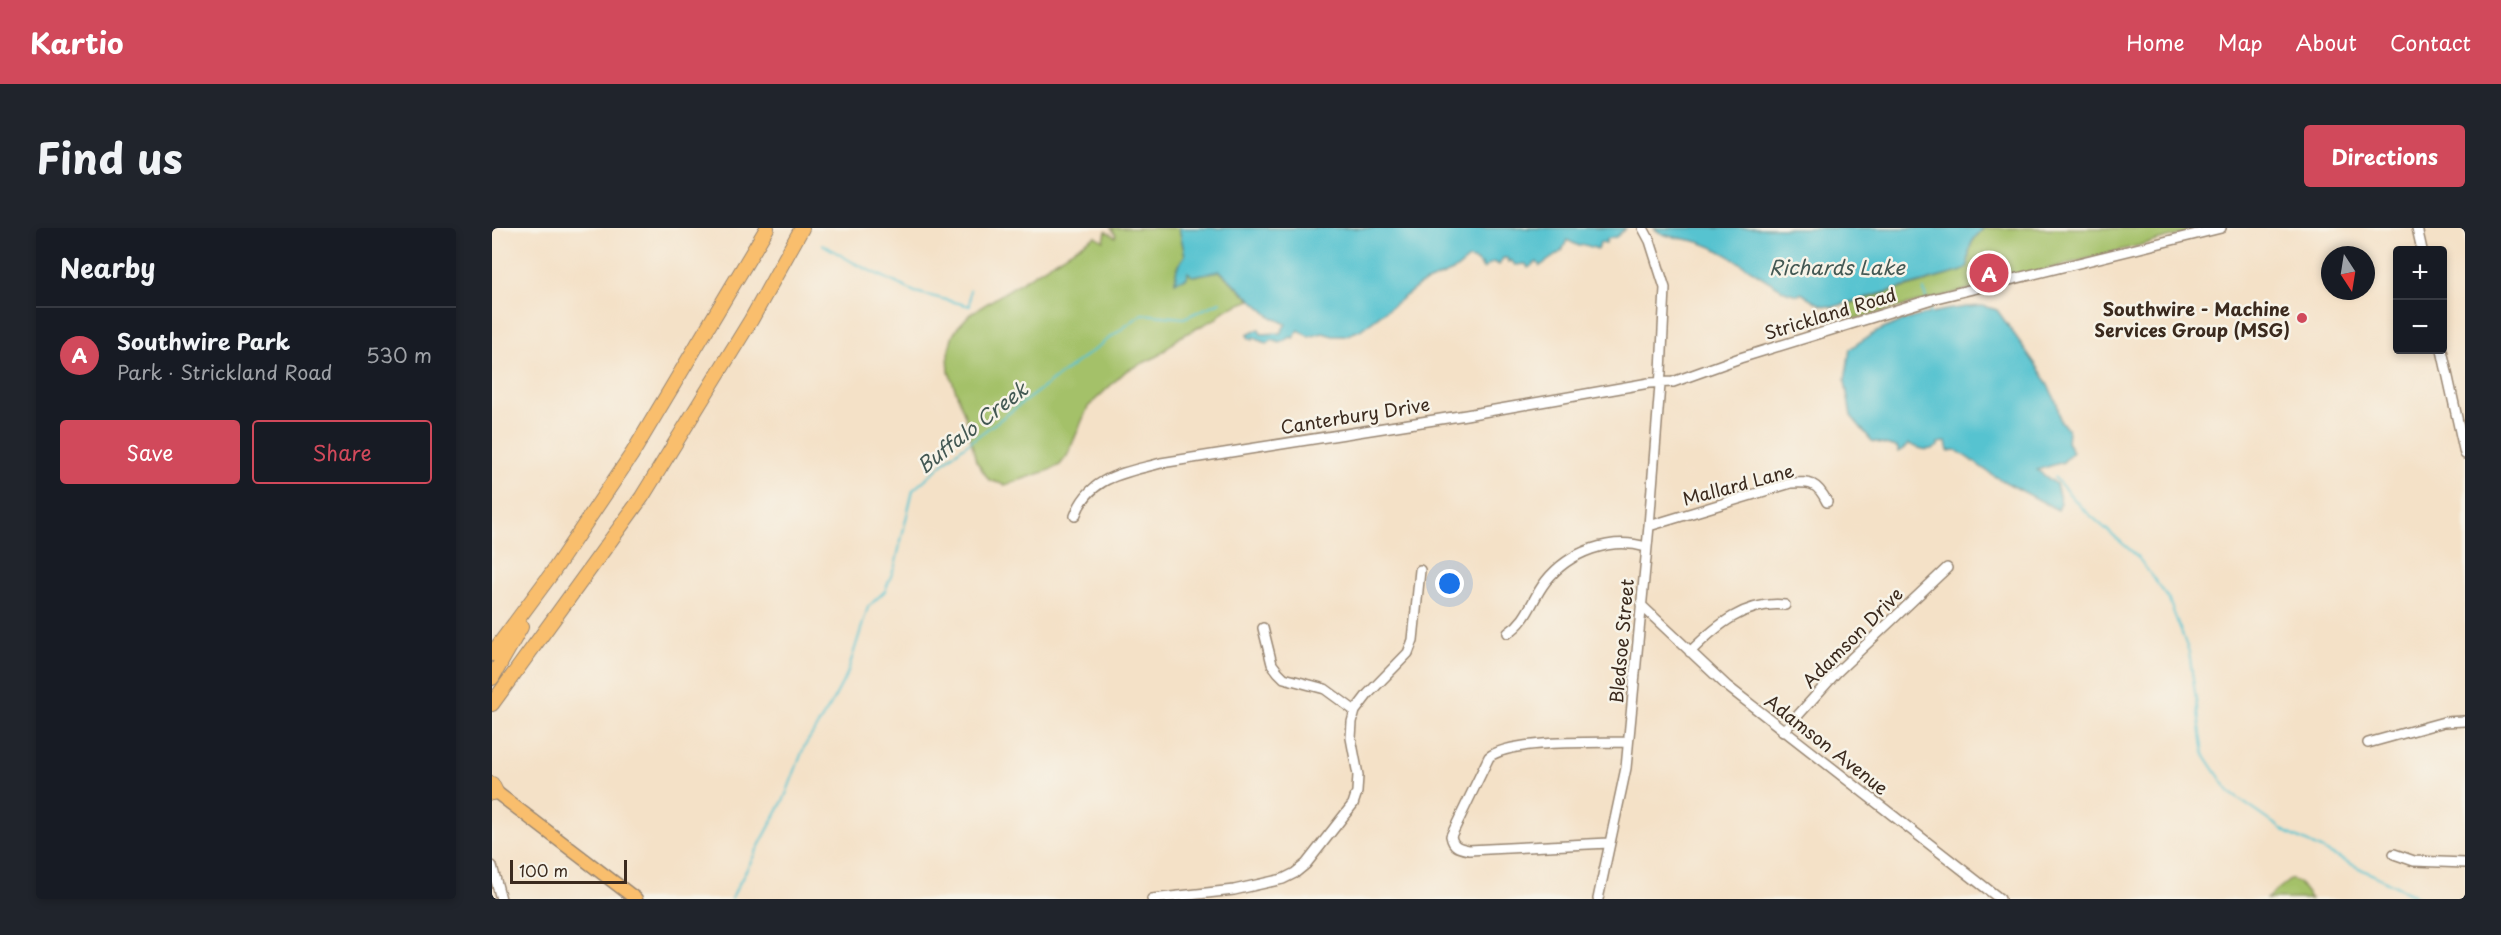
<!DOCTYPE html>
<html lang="en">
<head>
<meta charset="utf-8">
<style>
	:root { --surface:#171b24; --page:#20242c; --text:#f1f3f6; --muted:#9ea1a6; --line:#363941; --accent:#d1495b }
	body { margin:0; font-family:"Playpen Sans",sans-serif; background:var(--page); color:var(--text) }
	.controls { position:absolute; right:18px; top:18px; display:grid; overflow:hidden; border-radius:6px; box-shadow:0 3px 9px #0003 }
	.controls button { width:54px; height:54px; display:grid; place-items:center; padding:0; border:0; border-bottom:2px solid var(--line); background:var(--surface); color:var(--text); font:30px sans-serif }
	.compass { position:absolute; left:1829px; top:18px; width:54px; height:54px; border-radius:50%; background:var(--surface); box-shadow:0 3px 9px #0003; rotate:168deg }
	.scale { position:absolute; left:18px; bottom:15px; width:117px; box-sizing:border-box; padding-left:6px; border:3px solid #3b2a1e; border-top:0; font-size:16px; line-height:21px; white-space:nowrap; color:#3b2a1e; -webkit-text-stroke:4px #f7f3e8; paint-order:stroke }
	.you { position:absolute; left:958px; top:356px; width:21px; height:21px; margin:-15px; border:4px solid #fff; border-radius:50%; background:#1a73e8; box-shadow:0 0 0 9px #1a73e833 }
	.badge { display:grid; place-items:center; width:39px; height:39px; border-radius:50%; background:var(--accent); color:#fff; font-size:20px; font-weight:700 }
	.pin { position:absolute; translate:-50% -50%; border:3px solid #fff; box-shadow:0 2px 6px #0006 }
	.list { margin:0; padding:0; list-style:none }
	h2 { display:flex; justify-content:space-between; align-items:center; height:78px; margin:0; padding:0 24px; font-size:26px }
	h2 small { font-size:20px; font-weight:400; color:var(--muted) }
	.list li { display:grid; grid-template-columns:39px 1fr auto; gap:18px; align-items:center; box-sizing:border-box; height:96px; padding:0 24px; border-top:2px solid var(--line) }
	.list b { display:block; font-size:22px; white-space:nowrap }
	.list p { margin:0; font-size:20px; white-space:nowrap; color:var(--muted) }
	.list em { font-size:20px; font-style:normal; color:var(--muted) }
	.actions { display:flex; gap:12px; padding:18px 24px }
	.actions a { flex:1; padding:14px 0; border:2px solid var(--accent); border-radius:6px; text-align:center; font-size:21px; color:var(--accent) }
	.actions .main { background:var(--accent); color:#fff }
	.map { position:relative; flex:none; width:1973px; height:671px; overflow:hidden; border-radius:6px }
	header { display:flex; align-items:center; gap:36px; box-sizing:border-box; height:84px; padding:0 30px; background:var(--accent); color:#fff }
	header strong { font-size:28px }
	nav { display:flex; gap:33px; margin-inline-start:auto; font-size:21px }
	.intro { display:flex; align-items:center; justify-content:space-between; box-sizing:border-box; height:144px; padding:0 36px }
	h1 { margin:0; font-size:42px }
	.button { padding:15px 27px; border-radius:6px; background:var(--accent); color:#fff; font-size:21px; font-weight:700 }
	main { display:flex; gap:36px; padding:0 36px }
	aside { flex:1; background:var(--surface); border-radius:6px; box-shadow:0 3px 9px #0003 }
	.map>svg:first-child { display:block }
	.green { fill:#a4c169; stroke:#707644; stroke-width:1.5 }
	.water { fill:#57c3d0; stroke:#497677; stroke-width:1.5 }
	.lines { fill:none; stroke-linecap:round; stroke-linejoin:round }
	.stream { stroke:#57c3d0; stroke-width:2 }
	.minor-casing { stroke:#988672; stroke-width:12 }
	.major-casing { stroke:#988672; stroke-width:15 }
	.highway-casing { stroke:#988672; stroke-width:16 }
	.minor { stroke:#fff; stroke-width:9 }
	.major { stroke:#f9be6d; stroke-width:12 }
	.highway { stroke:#f9be6d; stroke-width:14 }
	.poi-dot { fill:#d1495b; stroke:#f7f3e8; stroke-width:2 }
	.labels { text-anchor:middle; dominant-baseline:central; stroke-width:5; stroke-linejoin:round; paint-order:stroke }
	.poi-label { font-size:18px; font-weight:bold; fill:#3b2a1e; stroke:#f7f3e8; text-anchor:end }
	.street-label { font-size:18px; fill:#3b2a1e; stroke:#f7f3e8 }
	.water-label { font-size:20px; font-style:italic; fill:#435853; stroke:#f7f3e8 }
</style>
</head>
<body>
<header>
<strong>Kartio</strong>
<nav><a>Home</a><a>Map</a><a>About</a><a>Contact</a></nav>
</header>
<div class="intro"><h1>Find us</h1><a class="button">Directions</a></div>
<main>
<aside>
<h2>Nearby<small></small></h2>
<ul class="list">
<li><span class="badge">A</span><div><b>Southwire Park</b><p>Park · Strickland Road</p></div><em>530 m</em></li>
</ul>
<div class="actions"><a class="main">Save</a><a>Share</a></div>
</aside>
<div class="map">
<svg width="1973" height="671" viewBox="0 0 1973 671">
	<rect width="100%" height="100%" fill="#f7f3e8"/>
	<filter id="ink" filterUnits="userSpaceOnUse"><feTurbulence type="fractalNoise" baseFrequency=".0167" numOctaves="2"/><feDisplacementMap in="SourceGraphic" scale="12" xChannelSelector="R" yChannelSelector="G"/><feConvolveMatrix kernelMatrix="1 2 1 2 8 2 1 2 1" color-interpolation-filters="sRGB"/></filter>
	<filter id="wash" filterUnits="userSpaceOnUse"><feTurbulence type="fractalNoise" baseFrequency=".008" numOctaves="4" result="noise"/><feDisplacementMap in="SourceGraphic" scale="24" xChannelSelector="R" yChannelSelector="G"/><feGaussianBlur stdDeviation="1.35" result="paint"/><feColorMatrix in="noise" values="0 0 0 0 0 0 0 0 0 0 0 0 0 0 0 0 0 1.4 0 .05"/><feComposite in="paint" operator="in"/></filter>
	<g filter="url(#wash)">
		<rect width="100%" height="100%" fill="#f4e1c7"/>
		<path class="green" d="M619 0H687L693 27 685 40 683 54 696 44 703 48 726 42 759 72 733 82 725 90 688 109 666 128 634 143 596 179 575 228 568 237 558 242 513 257 497 252 484 233 473 188 457 144 456 126 460 109 466 99 478 86 603 8 612 13 614 3 623 9 624 7Z
			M1492 0H1715L1361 91 1356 76 1470 43 1476 38C1477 18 1478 14 1492 0Z
			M1799 651 1807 655 1819 671H1774Z"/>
		<path class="water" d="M687 0H1134L1124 9 1115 11 1114 15 1108 14 1106 21 1093 17 1087 18 1075 12 1070 23 1048 38 1045 34 1036 40 1034 36 1023 37 1019 32 1016 34 1015 30H1011L1007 37 1001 34 991 41 989 38 991 36 988 37 984 33 977 31 963 42 928 57 868 102 853 108H841L831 105 817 109 807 102 801 110 799 109 788 115 780 112 775 116 761 109V112L757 110 755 107 767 101 769 106 788 105 794 96 778 88 728 43 700 48 696 44 695 50 683 54 685 40 693 27Z
			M1162 0H1492C1477 14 1477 19 1476 38L1470 43 1341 79 1329 77 1309 65 1306 67 1295 64C1266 49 1237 23 1206 14 1192 9 1172 11 1162 0Z
			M1491 78 1505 82 1549 144 1565 175 1568 192 1576 202 1575 214 1581 224 1571 234 1545 242 1564 256 1569 275 1566 282 1504 249 1464 222 1456 223 1454 214 1446 215V218C1437 225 1426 220 1417 216L1407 224 1405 219 1380 213 1359 188 1353 153 1358 121C1394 93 1446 80 1491 78Z"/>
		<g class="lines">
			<path class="stream" d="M330 16 362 35 423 64 478 78V62
				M1432 62 1434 70
				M1436 75 1439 87
				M1562 249 1590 280 1645 328 1676 370 1697 424 1712 526 1738 565 1794 604 1930 671
				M239 671 293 569 312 519 338 478 355 446 376 379 393 363 403 338 421 262 463 225 650 86 692 90 728 74"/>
		</g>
	</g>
	<g filter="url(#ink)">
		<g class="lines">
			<defs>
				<path id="minor" d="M1925 0 1930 22
					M1950 122 1973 226
					M583 288C597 248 633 245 669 235L974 187 1157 155 1181 154 1248 130 1440 71 1729 0
					M1157 298 1299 255C1319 254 1325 254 1335 274
					M1149 377 1235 458 1508 671
					M771 400 780 436 786 444 792 450 833 461 863 483
					M1016 405C1037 391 1039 372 1054 353 1077 324 1119 308 1154 319
					M1198 424C1225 397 1253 373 1293 377
					M1291 504 1344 445 1455 340
					M1876 515 1952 494 1973 493
					M1117 615 977 622C967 620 961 619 959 608L997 529C1021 511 1104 515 1136 514
					M1902 626 1922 633 1973 635
					M0 638 9 671
					M660 671 742 662 791 651 803 645 814 636 861 576 865 564 866 547 859 510 860 494 863 483 876 466 916 425 921 412 928 342
					M1106 671 1134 540 1157 298 1169 144 1173 60 1158 13 1151 0"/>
				<path id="major" d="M0 561 144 671"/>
				<path id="highway" d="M0 426 60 345 140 226 275 0
					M0 450 29 399
					M0 476 150 269 259 92 310 0
					M0 556 4 564 0 565"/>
			</defs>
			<use href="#minor" class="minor-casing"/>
			<use href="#major" class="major-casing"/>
			<use href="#highway" class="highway-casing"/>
			<use href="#minor" class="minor"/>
			<use href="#major" class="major"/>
			<use href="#highway" class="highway"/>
		</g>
	</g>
	<circle class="poi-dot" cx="1810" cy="90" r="6"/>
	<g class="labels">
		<g class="poi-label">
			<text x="1798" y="80">Southwire - Machine<tspan x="1798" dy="21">Services Group (MSG)</tspan></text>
		</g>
		<g class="street-label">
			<text transform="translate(1338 85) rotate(-17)">Strickland Road</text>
			<text transform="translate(863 187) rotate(-9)">Canterbury Drive</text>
			<text transform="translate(1246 256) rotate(-15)">Mallard Lane</text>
			<text transform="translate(1360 409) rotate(-45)">Adamson Drive</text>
			<text transform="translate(1129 413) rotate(-85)">Bledsoe Street</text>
			<text transform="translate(1335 516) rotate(38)">Adamson Avenue</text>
		</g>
		<g class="water-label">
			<text x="1345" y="39">Richards Lake</text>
			<text transform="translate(480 199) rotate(-38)">Buffalo Creek</text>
		</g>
	</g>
</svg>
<div class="controls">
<button>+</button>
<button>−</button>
</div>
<svg class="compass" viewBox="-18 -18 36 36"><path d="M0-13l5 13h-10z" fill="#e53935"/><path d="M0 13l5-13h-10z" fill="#9ea1a6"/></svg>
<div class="scale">100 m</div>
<div class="you"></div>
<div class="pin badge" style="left:1497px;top:45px">A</div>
</div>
</main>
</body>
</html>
